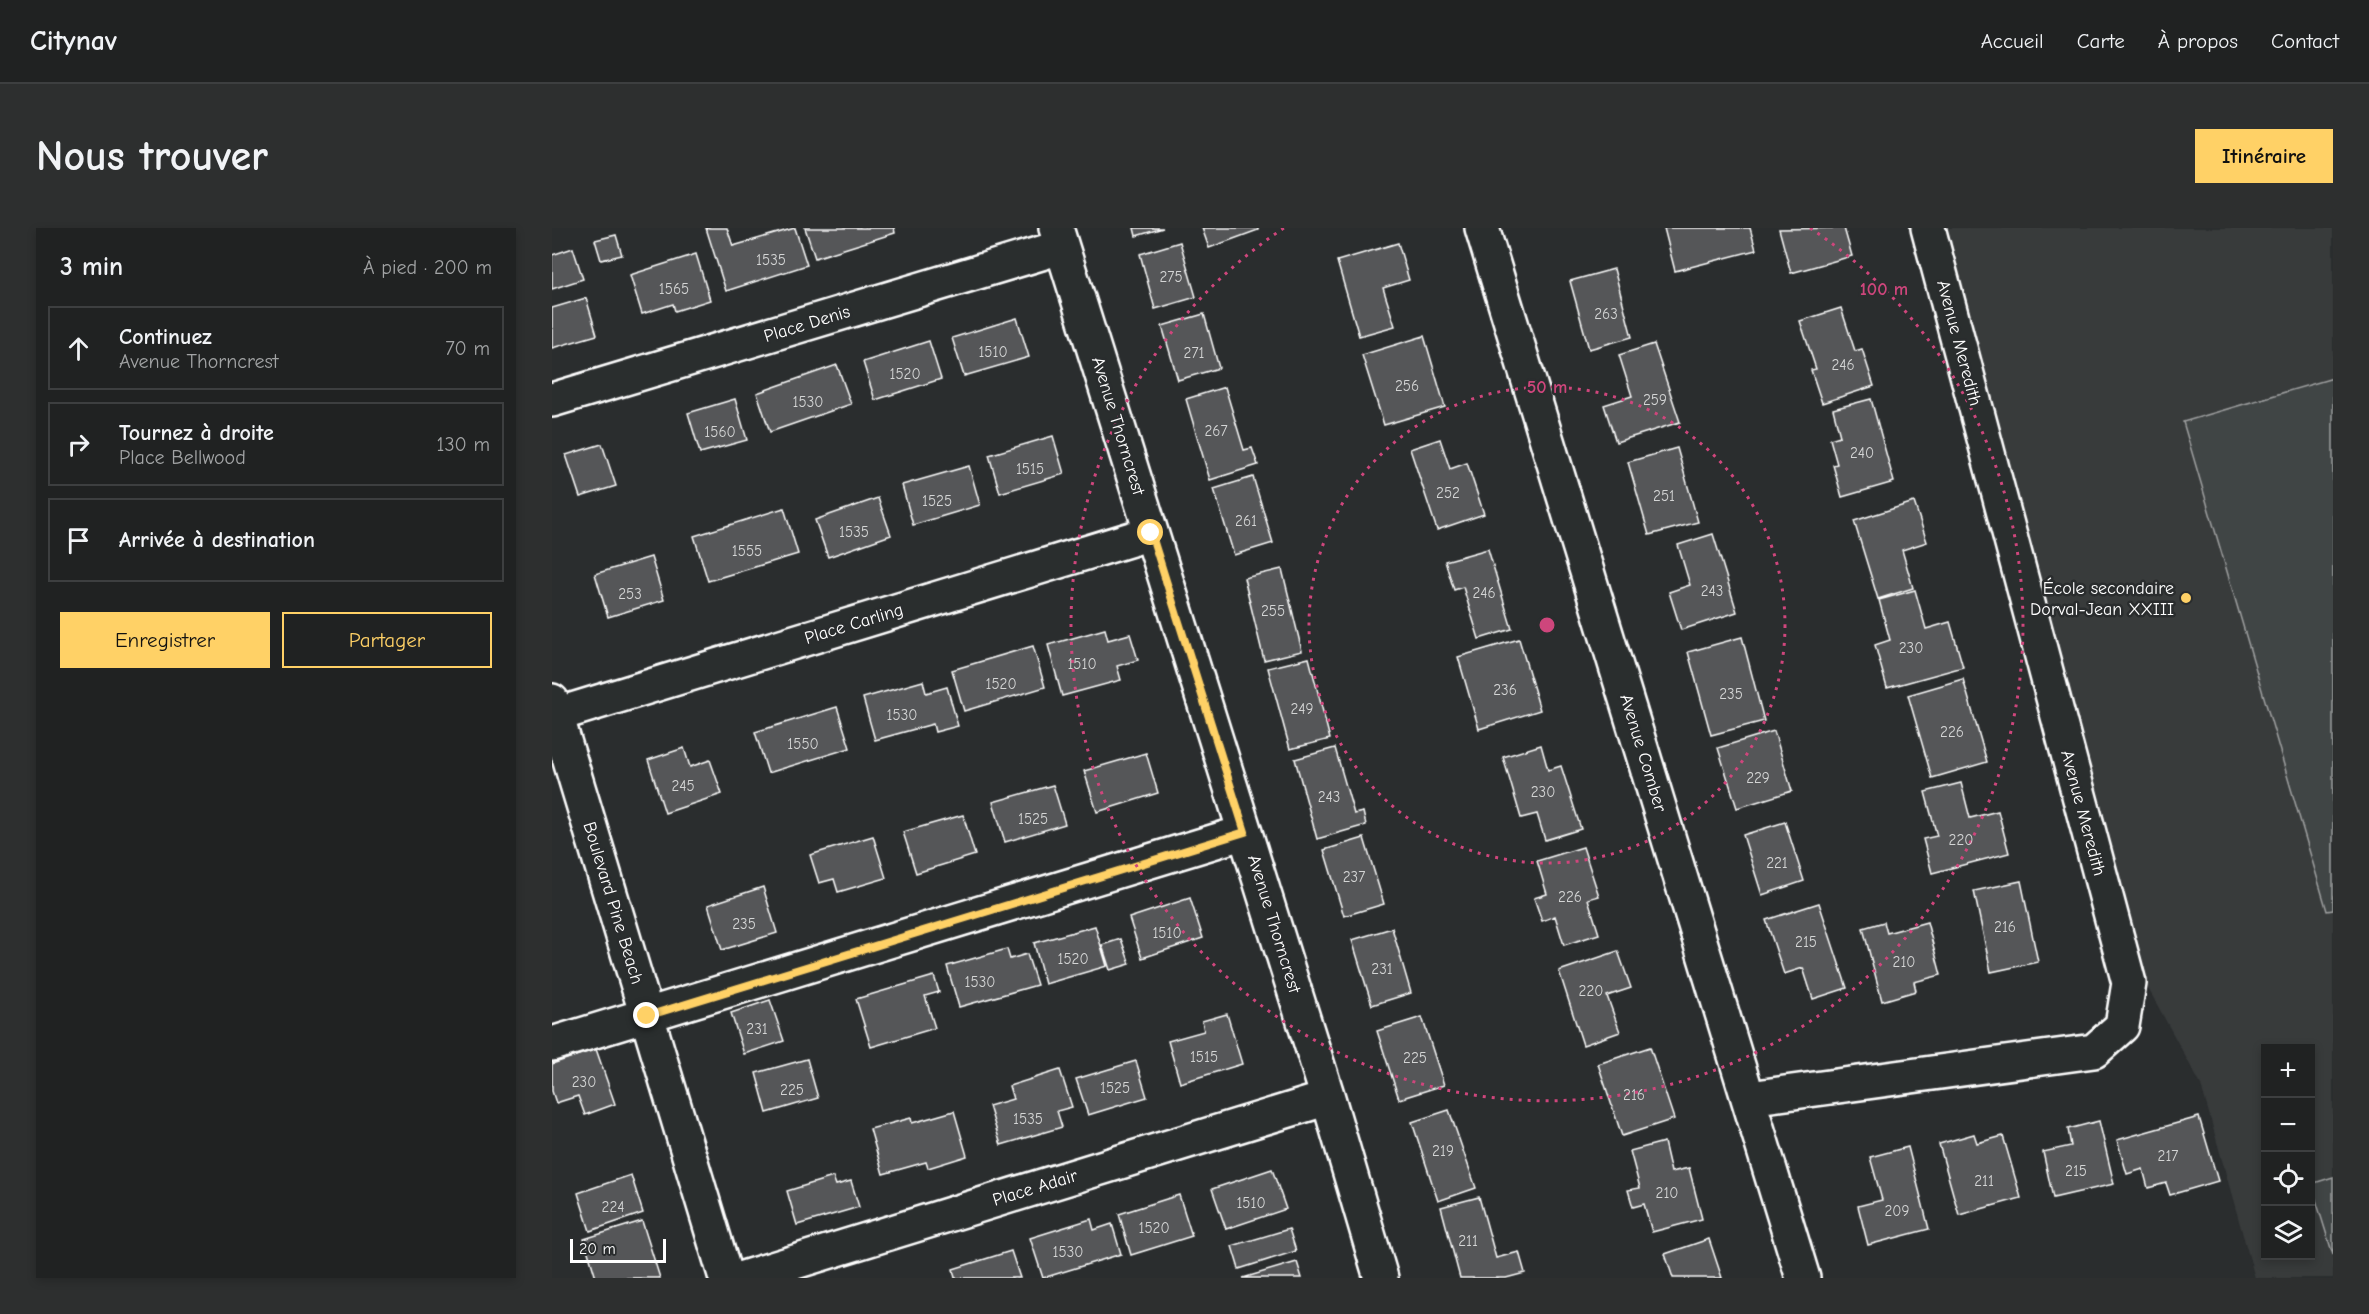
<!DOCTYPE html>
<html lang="fr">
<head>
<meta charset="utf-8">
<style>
	:root { --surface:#202222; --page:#2d2f2f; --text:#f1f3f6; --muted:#a2a4a5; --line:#3d3f40; --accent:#ffd166 }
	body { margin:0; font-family:"Comic Neue",sans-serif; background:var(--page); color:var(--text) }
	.controls { position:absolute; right:18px; bottom:18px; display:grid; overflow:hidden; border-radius:0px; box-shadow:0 3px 9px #0003 }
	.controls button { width:54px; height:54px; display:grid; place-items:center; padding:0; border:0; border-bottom:2px solid var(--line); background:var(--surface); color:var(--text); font:30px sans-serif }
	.scale { position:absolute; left:18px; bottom:15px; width:96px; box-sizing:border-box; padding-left:6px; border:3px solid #fff; border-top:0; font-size:16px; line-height:21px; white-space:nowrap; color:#fff; -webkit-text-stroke:4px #2a2d2e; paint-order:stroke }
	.stop { position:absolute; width:18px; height:18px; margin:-14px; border:4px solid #ffd166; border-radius:50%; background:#fff }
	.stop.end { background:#ffd166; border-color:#fff; box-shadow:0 2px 6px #0008 }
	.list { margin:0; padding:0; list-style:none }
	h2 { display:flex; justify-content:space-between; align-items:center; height:78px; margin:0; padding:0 24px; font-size:26px }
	h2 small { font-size:20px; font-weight:400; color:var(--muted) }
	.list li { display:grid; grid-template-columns:39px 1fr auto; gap:18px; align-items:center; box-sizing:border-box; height:84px; margin:0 12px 12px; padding:0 12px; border:2px solid var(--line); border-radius:0px }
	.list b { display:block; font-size:22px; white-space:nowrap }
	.list p { margin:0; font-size:20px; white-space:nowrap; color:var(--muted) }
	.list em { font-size:20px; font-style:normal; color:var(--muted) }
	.actions { display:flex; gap:12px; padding:18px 24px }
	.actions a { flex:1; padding:14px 0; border:2px solid var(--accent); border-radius:0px; text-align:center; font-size:21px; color:var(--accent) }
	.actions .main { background:var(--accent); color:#111 }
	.icon { flex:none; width:33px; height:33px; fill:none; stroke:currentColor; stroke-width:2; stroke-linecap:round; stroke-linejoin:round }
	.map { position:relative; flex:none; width:1781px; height:1050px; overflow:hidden; border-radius:0px }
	header { display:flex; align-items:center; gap:36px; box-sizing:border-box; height:84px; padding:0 30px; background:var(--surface); border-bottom:2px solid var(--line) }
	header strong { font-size:28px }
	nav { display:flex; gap:33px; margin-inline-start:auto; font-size:21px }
	.intro { display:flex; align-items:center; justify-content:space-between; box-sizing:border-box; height:144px; padding:0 36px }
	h1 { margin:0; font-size:42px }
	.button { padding:15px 27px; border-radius:0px; background:var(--accent); color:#111; font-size:21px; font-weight:700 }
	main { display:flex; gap:36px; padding:0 36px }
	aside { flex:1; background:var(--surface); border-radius:0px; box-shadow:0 3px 9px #0003 }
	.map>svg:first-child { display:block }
	.built { fill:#373a3b; fill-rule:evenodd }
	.green { fill:#414445; stroke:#a0a2a2; stroke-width:1.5 }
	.building { fill:#555758; stroke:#fff; stroke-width:1.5 }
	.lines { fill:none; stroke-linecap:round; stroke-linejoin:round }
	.minor-casing { stroke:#fff; stroke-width:38 }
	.minor { stroke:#2a2d2e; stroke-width:33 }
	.route { stroke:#ffd166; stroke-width:8 }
	.ring { fill:none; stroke:#ce467c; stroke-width:3; stroke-dasharray:3 6 }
	.poi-dot { fill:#ffd166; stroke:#2a2d2e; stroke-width:2 }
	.labels { text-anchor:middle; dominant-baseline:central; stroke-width:5; stroke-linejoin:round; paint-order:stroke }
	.number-label { font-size:15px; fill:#d4d5d5 }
	.street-label { font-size:18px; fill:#fff; stroke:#2a2d2e }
	.poi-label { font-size:18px; fill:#fff; stroke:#2a2d2e; text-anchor:end }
	.centre { fill:#ce467c; stroke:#2a2d2e; stroke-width:3 }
	.ring-label { font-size:18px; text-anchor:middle; font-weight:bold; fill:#ce467c; stroke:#2a2d2e; stroke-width:5; stroke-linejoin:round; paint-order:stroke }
</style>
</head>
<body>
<header>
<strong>Citynav</strong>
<nav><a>Accueil</a><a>Carte</a><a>À propos</a><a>Contact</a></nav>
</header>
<div class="intro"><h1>Nous trouver</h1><a class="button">Itinéraire</a></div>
<main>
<aside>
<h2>3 min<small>À pied · 200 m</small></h2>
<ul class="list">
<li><svg class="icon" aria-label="ahead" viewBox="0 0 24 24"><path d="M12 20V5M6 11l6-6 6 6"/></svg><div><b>Continuez</b><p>Avenue Thorncrest</p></div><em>70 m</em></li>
<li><svg class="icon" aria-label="right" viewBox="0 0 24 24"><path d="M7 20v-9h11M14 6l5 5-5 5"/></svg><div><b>Tournez à droite</b><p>Place Bellwood</p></div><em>130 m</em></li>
<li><svg class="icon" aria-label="arrive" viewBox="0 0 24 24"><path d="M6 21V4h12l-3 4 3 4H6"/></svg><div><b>Arrivée à destination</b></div></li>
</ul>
<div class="actions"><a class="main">Enregistrer</a><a>Partager</a></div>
</aside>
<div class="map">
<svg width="1781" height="1050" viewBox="0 0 1781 1050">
	<rect width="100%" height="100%" fill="#2a2d2e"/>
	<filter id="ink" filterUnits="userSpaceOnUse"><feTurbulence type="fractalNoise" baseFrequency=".0167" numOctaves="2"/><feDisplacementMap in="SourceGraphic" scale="12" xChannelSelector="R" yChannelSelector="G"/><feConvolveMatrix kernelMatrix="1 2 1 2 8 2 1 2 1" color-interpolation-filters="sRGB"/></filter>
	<g filter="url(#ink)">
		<path class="built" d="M1389 0H1781V1050H1703L1649 857 1585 740ZM1714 820H1758V1028H1714Z"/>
		<path class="green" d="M1781 150V682L1775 683 1631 194Z
			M1781 949V1027L1759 956Z"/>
		<path class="building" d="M154 0H175L181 18 243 0 255 37 174 63Z
			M253 0H342L343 5 263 30Z
			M582 0H611L584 8Z
			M650 0H706V2L657 20Z
			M1112 0H1198L1204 22 1123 43Z
			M1292 0 1300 28 1239 45 1227 1Z
			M64 7 70 27 49 32 43 12Z
			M628 14 644 69 603 81 588 26Z
			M846 15 857 52 831 60 843 98 807 108 785 33Z
			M21 20 31 51 0 61V27Z
			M144 26 158 72 123 83 121 76 90 86 78 47Z
			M1062 41 1080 109 1037 121 1018 53Z
			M34 70 45 107 0 120V80Z
			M1289 80 1303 123 1310 121 1322 158 1270 175 1259 142 1264 141 1248 93Z
			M652 86 667 140 626 152 610 98Z
			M465 90 477 129 412 148 400 110Z
			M872 108 893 179 832 197 810 127Z
			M377 113 389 151 323 172 311 134Z
			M1102 116 1128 194 1064 214 1052 177 1080 168 1067 127Z
			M285 137 299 176 218 204 205 165Z
			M673 159 692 222 700 220 706 237 658 252 634 171Z
			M183 171 195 212 148 225 136 185Z
			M1319 171 1342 254 1290 269 1281 237 1285 236 1278 211 1288 208 1281 181Z
			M501 208 512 246 448 265 437 227Z
			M888 211 898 241 915 235 932 286 885 302 858 221Z
			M50 216 64 258 28 269 14 227Z
			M1125 220 1146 294 1097 307 1076 234Z
			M417 238 428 277 361 297 350 257Z
			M701 249 721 315 682 327 662 261Z
			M326 270 339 307 276 329 263 292Z
			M1362 274 1375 314 1350 322 1361 360 1326 371 1302 293Z
			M232 280 246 326 156 353 142 308Z
			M1161 306 1185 384 1129 402 1117 364 1138 357 1126 317Z
			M936 321 960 401 927 411 911 359 902 362 893 333Z
			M99 329 112 372 56 389 43 346Z
			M730 341 750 423 712 432 692 350Z
			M1363 362 1374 401 1398 394 1411 439 1335 460 1323 417 1338 412 1327 372Z
			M553 401 556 412 578 406 586 432 565 438 569 452 510 468 496 417Z
			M1190 409 1212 493 1159 507 1136 424Z
			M967 411 988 482 927 501 906 429Z
			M481 418 493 459 412 483 400 442Z
			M757 430 778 511 738 521 716 440Z
			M1411 451 1435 534 1380 550 1356 467Z
			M371 453 374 465 395 459 406 498 383 504 381 496 323 512 311 470Z
			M285 479 298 520 216 545 203 504Z
			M1222 503 1240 563 1185 580 1166 520Z
			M989 517 996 542 1009 538 1029 601 993 612 985 586 969 590 951 529Z
			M132 520 138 539 158 532 170 566 113 585 96 532Z
			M783 520 802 586 811 584 814 597 765 611 743 531Z
			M594 525 606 565 545 584 532 543Z
			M1409 555 1418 590 1446 583 1457 625 1380 645 1371 611 1385 608 1373 564Z
			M501 557 513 596 453 614 441 574Z
			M411 587 423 627 364 645 351 604Z
			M1233 594 1252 653 1210 667 1191 607Z
			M321 608 334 650 286 664 282 651 267 655 258 627Z
			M812 610 832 676 792 688 772 622Z
			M1031 619 1047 668 1036 671 1047 706 1012 717 1003 688 990 693 982 670 995 666 985 633Z
			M1469 653 1486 734 1439 744 1422 663Z
			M211 659 225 705 170 722 156 677Z
			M638 670 651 710 590 730 577 690Z
			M1267 675 1295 760 1261 771 1251 740 1232 746 1214 692Z
			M1332 694 1335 705 1375 694 1389 747 1362 754 1364 763 1330 773 1311 700Z
			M543 698 555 738 493 756 482 715Z
			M840 700 859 765 820 777 800 712Z
			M569 711 578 736 558 742 550 717Z
			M455 721 458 731 475 726 485 757 407 779 395 738Z
			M1066 723 1079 760 1055 768 1068 804 1031 817 1007 743Z
			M382 748 387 764 373 768 383 800 319 819 304 771Z
			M218 772 232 813 192 826 179 785Z
			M675 786 690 836 628 855 616 813 652 803 650 793Z
			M870 789 892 857 847 871 825 803Z
			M1098 819 1122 891 1070 908 1046 836Z
			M44 821 63 876 33 887 26 868 4 875 0 863V836Z
			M255 831 266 870 215 885 204 845Z
			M584 833 595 869 536 887 524 851Z
			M508 842 520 879 505 883 510 899 449 917 437 878 461 871 457 858Z
			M897 882 924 960 886 973 860 894Z
			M402 883 415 928 376 940 374 934 331 946 318 901 359 890 360 895Z
			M1647 889 1666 953 1618 967 1614 955 1596 960 1591 941 1575 946 1565 912Z
			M1547 893 1562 956 1501 970 1491 924 1519 918 1516 901Z
			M1422 906 1425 915 1451 908 1469 970 1407 987 1387 916Z
			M1112 914 1119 944 1137 940 1150 991 1100 1004 1092 976 1081 979 1076 962 1088 960 1078 923Z
			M1356 919 1377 1001 1316 1017 1306 978 1330 972 1318 929Z
			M720 941 734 981 674 1001 660 961Z
			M79 947 91 985 38 1003 26 965Z
			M281 949 284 957 299 953 307 979 245 997 235 963Z
			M627 967 640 1008 579 1027 567 986Z
			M927 969 944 1030 967 1024 973 1045 954 1050H908L889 979Z
			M539 991 542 1002 560 996 569 1026 491 1050 478 1010Z
			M90 993 108 1050H44L32 1011Z
			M737 1001 744 1023 687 1041 680 1018Z
			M1157 1011 1170 1050H1121L1113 1026Z
			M459 1023 468 1050H403L401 1041Z
			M745 1034 750 1050H691Z"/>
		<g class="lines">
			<defs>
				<path id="minor" d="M504 0 776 870 829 1050
					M930 0 1251 1050
					M0 172 509 19
					M0 473 174 1050
					M4 487 599 305
					M0 816 693 604
					M1197 870 1542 823 1570 798 1577 755 1376 0
					M191 1050 776 870"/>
			</defs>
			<use href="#minor" class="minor-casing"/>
			<use href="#minor" class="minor"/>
		</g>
	</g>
	<g class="lines" filter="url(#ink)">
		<path class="route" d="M95 788 693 604 599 305"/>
	</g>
	<g class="ring">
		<circle cx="995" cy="397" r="238"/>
		<path d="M1258 0A476 476 0 1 1 732 0"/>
	</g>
	<circle class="poi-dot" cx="1634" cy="370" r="6"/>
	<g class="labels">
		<g class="number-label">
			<text x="219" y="32">1535</text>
			<text x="619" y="49">275</text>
			<text x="122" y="61">1565</text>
			<text x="1054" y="86">263</text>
			<text x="441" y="124">1510</text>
			<text x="642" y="125">271</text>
			<text x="1291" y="137">246</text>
			<text x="353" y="146">1520</text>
			<text x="855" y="158">256</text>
			<text x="1103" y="172">259</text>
			<text x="256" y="174">1530</text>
			<text x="664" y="203">267</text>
			<text x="168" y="204">1560</text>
			<text x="1310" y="225">240</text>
			<text x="478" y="241">1515</text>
			<text x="896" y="265">252</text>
			<text x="1112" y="268">251</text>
			<text x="385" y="273">1525</text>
			<text x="694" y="293">261</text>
			<text x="302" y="304">1535</text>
			<text x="195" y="323">1555</text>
			<text x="1160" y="363">243</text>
			<text x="932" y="365">246</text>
			<text x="78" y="366">253</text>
			<text x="721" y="383">255</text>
			<text x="1359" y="420">230</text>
			<text x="530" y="436">1510</text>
			<text x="449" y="456">1520</text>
			<text x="953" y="462">236</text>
			<text x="1179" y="466">235</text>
			<text x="750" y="481">249</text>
			<text x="350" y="487">1530</text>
			<text x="1400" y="504">226</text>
			<text x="251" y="516">1550</text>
			<text x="1206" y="550">229</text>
			<text x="131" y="558">245</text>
			<text x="991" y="564">230</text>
			<text x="777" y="569">243</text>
			<text x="481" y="591">1525</text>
			<text x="1409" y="612">220</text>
			<text x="1225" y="635">221</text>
			<text x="802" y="649">237</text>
			<text x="1018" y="669">226</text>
			<text x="192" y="696">235</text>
			<text x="1453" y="699">216</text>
			<text x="615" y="705">1510</text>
			<text x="1254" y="714">215</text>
			<text x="521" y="731">1520</text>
			<text x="1352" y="734">210</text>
			<text x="830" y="741">231</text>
			<text x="428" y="754">1530</text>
			<text x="1039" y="763">220</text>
			<text x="205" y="801">231</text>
			<text x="652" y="829">1515</text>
			<text x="863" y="830">225</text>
			<text x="32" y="854">230</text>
			<text x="563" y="860">1525</text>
			<text x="240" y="862">225</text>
			<text x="1082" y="867">216</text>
			<text x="476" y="891">1535</text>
			<text x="891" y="923">219</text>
			<text x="1616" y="928">217</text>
			<text x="1524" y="943">215</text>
			<text x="1432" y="953">211</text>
			<text x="1115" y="965">210</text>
			<text x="699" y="975">1510</text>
			<text x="61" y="979">224</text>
			<text x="1345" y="983">209</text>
			<text x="602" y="1000">1520</text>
			<text x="916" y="1013">211</text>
			<text x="516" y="1024">1530</text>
		</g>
		<g class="street-label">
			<text transform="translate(255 96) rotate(-17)">Place Denis</text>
			<text transform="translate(1407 115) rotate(75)">Avenue Meredith</text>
			<text transform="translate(566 198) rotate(73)">Avenue Thorncrest</text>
			<text transform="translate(302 396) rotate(-17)">Place Carling</text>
			<text transform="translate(1091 525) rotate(73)">Avenue Comber</text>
			<text transform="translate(1531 585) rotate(75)">Avenue Meredith</text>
			<text transform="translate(61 675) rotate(73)">Boulevard Pine Beach</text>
			<text transform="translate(722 696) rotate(73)">Avenue Thorncrest</text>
			<text transform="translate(483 960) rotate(-17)">Place Adair</text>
		</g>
		<g class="poi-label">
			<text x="1622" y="360">École secondaire<tspan x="1622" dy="21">Dorval-Jean XXIII</tspan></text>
		</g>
	</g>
	<circle cx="995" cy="397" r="9" class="centre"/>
	<g class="ring-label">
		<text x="1332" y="67">100 m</text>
		<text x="995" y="165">50 m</text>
	</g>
</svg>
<div class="controls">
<button>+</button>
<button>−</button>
<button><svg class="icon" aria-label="locate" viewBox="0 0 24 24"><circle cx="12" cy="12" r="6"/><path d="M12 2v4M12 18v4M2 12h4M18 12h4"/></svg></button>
<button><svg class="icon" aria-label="layers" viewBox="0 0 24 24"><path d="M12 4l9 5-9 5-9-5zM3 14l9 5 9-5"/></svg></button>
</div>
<div class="scale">20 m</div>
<div class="stop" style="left:599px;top:305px"></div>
<div class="stop end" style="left:95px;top:788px"></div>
</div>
</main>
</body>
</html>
